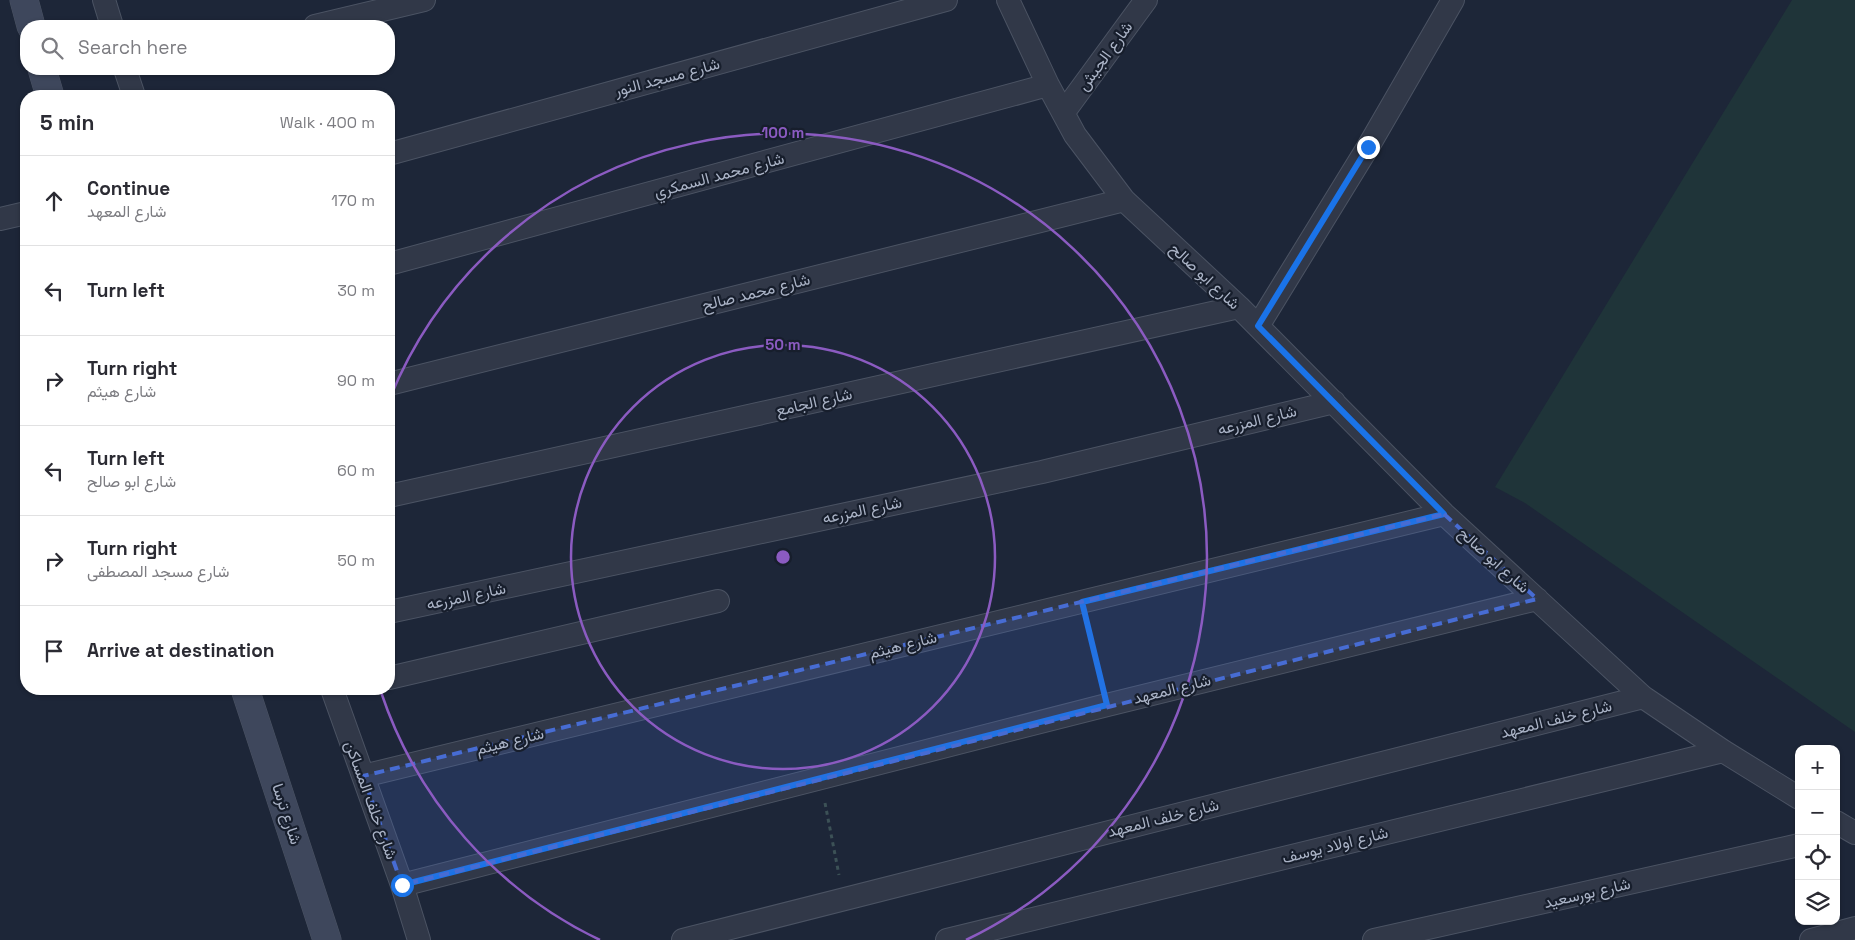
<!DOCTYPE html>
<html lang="en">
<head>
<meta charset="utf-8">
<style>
	:root { --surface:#fff; --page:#f7f7f7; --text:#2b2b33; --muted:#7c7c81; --line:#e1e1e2 }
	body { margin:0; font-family:"Space Grotesk",Vazirmatn,sans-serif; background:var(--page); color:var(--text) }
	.controls { position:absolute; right:15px; bottom:15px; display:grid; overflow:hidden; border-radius:10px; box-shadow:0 1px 4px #0004 }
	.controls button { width:45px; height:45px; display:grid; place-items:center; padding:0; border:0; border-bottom:1px solid var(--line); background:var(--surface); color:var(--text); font:25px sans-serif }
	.stop { position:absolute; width:15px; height:15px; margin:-11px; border:4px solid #1a73e8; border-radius:50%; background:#fff }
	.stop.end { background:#1a73e8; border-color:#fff; box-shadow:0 1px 5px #0008 }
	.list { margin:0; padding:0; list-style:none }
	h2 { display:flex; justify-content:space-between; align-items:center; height:65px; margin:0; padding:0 20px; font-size:21px }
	h2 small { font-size:16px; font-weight:400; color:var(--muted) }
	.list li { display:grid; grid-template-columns:32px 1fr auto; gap:15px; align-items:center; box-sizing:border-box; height:90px; padding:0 20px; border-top:1px solid var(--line) }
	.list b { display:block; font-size:19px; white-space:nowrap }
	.list p { margin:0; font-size:16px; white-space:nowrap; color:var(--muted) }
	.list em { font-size:16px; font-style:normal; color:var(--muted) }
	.icon { flex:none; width:28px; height:28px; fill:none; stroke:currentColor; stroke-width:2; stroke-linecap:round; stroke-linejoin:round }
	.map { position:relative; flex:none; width:1855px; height:940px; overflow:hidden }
	.search { position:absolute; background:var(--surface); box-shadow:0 1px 4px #0004; left:20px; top:20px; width:375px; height:55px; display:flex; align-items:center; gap:12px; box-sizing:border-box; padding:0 18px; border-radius:20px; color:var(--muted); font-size:19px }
	.panel { position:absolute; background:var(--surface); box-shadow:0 1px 4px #0004; left:20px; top:90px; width:375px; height:605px; border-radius:20px }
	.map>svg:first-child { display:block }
	.green { fill:#1f3439 }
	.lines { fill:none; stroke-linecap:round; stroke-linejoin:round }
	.minor-casing { stroke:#4b5363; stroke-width:24 }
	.secondary-casing { stroke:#4b5363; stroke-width:29 }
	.path { stroke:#3c5156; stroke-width:3; stroke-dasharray:4 4; stroke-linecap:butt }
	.minor { stroke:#313848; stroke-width:22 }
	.secondary { stroke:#3e475c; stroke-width:28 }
	.route { stroke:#1a73e8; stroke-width:6 }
	.marked { fill:#476cd3; fill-opacity:0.2; stroke:#476cd3; stroke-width:4; stroke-dasharray:10 6; stroke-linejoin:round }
	.ring { fill:none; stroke:#8b5bc1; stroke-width:2.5 }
	.labels { text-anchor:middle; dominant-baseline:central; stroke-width:4.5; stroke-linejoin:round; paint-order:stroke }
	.street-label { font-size:16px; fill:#aab3c6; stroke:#171e2c }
	.centre { fill:#8b5bc1; stroke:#171e2c; stroke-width:2.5 }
	.ring-label { font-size:15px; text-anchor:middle; font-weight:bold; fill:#8b5bc1; stroke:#171e2c; stroke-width:4.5; stroke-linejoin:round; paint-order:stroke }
</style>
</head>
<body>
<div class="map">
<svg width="1855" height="940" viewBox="0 0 1855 940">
	<rect width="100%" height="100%" fill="#1d2638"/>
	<path class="green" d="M1792 0H1855V732L1525 503 1495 487Z"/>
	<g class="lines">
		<defs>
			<path id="minor" d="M104 0 112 26
				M1008 0 1048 85 1075 135 1124 200 1239 307 1444 514 1643 697 1723 751 1799 798
				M315 26 424 0
				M125 69 134 96
				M1064 112 1146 0
				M389 154 946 0
				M0 219 26 213
				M389 264 1048 85
				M1258 326 1368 147 1453 0
				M389 384 1124 200
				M389 496 1239 307
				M389 612 1042 472 1334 402
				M389 678 718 601
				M332 689 402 885 419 940
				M363 776 1444 514
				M1836 822 1855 833
				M402 885 1107 705 1537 599
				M683 940 1643 697
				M947 940 1723 751
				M1374 940 1799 845
				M1811 940 1855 928"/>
			<path id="secondary" d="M24 0 31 26
				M42 69 50 96
				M245 689 327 940"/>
		</defs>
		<use href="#minor" class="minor-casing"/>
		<use href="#secondary" class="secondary-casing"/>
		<path class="path" d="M1088 626 1101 681
			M825 803 839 875"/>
		<use href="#minor" class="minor"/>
		<use href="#secondary" class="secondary"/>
	</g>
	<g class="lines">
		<path class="route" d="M402 885 1107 705 1082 602 1444 514 1258 326 1368 147"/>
	</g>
	<path class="marked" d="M1444 514 1537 599 402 885 363 776Z"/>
	<g class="ring">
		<circle cx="783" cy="557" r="212"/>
		<path d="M600 940A424 424 0 0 1 381 692M390 398A424 424 0 1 1 966 940"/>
	</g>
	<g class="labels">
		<g class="street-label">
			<text transform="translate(1105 56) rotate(-54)">شارع الجيش</text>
			<text transform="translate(667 77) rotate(-15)">شارع مسجد النور</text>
			<text transform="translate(719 175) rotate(-15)">شارع محمد السمكري</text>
			<text transform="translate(1205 276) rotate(43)">شارع ابو صالح</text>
			<text transform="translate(756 292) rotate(-14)">شارع محمد صالح</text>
			<text transform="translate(814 402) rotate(-13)">شارع الجامع</text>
			<text transform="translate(1257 420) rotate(-14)">شارع المزرعه</text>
			<text transform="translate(862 510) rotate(-12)">شارع المزرعه</text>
			<text transform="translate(1494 560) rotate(42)">شارع ابو صالح</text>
			<text transform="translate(466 596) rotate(-12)">شارع المزرعه</text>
			<text transform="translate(903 645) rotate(-14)">شارع هيثم</text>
			<text transform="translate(1172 689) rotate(-14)">شارع المعهد</text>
			<text transform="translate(1556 719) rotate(-14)">شارع خلف المعهد</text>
			<text transform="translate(510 741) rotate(-14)">شارع هيثم</text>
			<text transform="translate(371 800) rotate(70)">شارع خلف المساكن</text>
			<text transform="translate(287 814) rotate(72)">شارع ترسا</text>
			<text transform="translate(1163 818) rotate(-14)">شارع خلف المعهد</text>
			<text transform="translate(1335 845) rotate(-14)">شارع اولاد يوسف</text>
			<text transform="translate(1587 893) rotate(-13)">شارع بورسعيد</text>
		</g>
	</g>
	<circle cx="783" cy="557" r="8" class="centre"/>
	<g class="ring-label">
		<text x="783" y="138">100 m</text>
		<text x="783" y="350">50 m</text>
	</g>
</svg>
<div class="controls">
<button>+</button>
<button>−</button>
<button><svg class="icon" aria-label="locate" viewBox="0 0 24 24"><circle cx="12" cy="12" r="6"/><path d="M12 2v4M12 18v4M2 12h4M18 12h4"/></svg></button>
<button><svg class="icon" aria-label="layers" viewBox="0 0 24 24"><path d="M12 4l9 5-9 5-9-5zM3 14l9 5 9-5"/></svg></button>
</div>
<div class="stop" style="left:402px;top:885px"></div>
<div class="stop end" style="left:1368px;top:147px"></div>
<div class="search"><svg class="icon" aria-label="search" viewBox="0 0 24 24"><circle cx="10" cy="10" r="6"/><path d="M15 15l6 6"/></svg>Search here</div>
<section class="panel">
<h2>5 min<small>Walk · 400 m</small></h2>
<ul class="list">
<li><svg class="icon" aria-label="ahead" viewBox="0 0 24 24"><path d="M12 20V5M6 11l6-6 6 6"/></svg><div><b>Continue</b><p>شارع المعهد</p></div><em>170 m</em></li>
<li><svg class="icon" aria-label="left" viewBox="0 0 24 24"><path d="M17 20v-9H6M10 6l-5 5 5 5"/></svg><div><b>Turn left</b></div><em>30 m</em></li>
<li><svg class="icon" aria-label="right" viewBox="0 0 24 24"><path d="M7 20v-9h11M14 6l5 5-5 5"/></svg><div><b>Turn right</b><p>شارع هيثم</p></div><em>90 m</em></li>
<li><svg class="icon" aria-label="left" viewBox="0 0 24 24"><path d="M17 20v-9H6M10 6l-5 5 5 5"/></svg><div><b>Turn left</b><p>شارع ابو صالح</p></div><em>60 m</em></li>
<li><svg class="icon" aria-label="right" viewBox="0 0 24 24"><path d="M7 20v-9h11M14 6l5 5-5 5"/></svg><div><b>Turn right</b><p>شارع مسجد المصطفى</p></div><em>50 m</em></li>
<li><svg class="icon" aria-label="arrive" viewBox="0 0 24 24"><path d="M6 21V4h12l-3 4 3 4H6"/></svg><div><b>Arrive at destination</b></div></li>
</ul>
</section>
</div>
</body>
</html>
